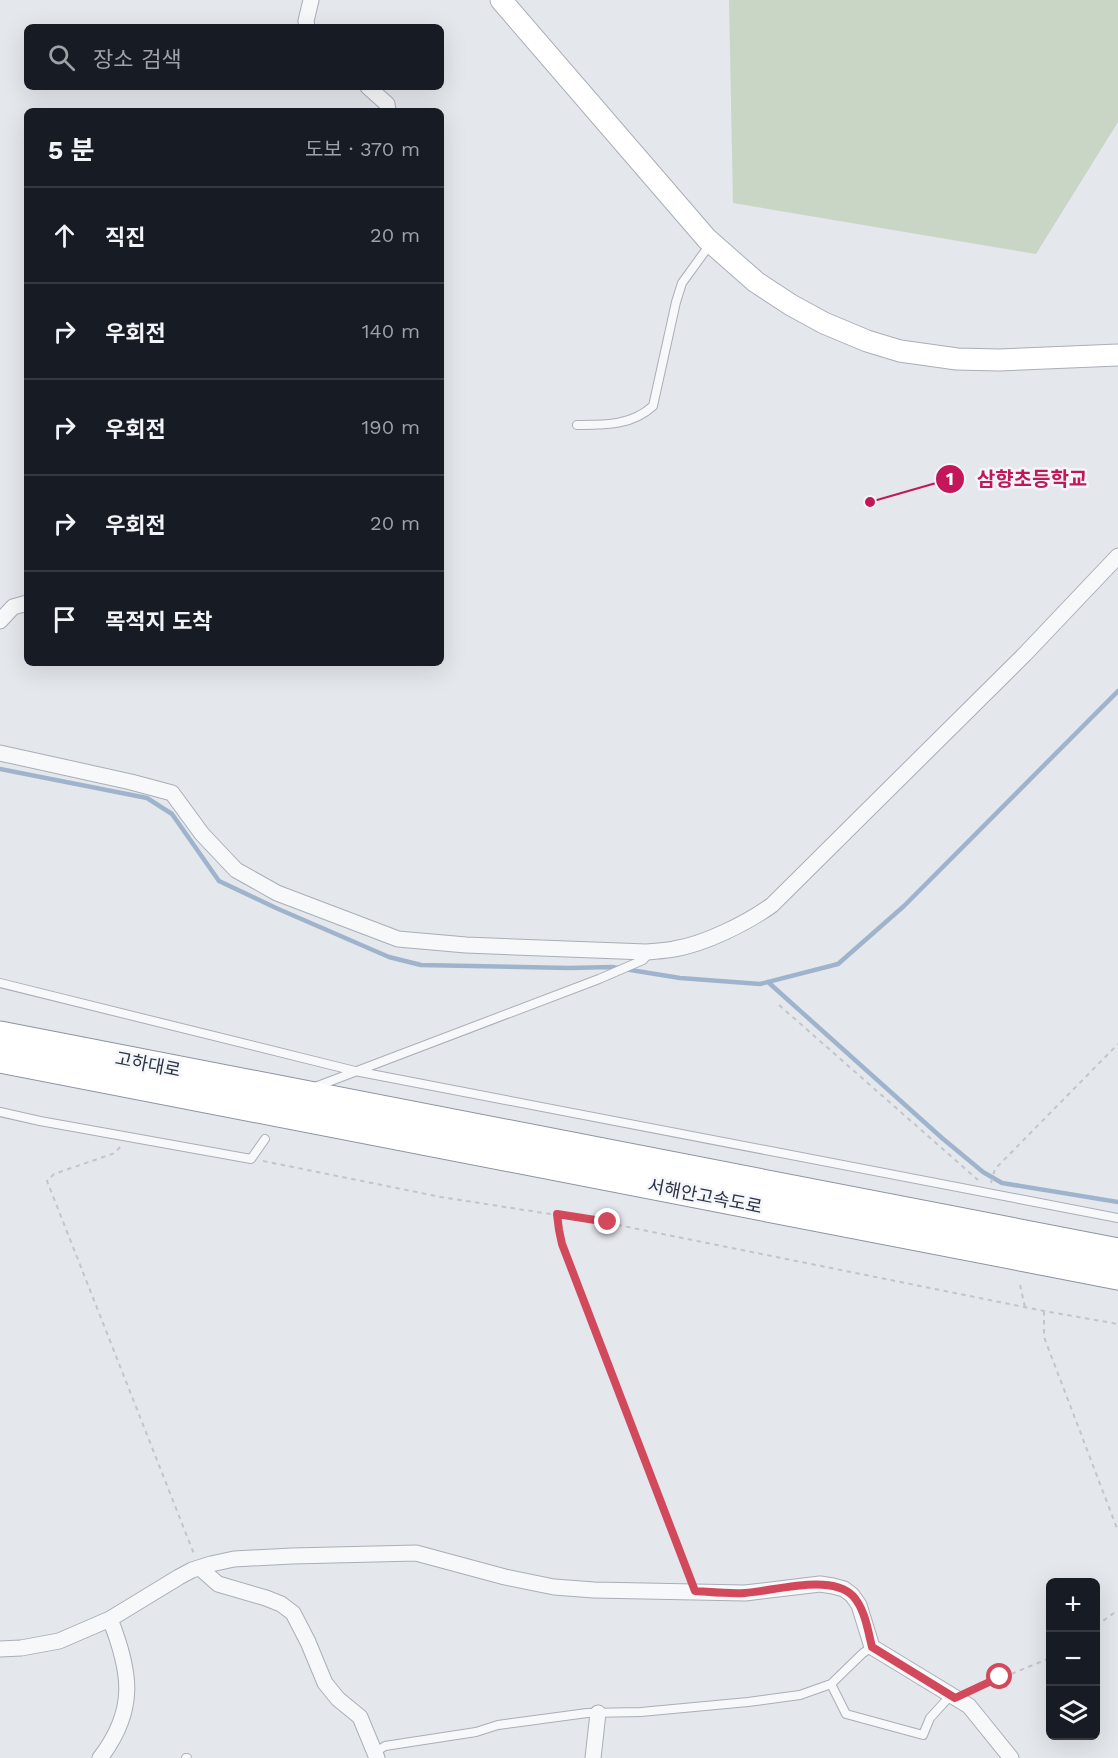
<!DOCTYPE html>
<html lang="ko">
<head>
<meta charset="utf-8">
<style>
	:root { --surface:#171b24; --page:#20242c; --text:#f1f3f6; --muted:#9ea1a6; --line:#363941 }
	body { margin:0; font-family:"Work Sans","Noto Sans KR",sans-serif; background:var(--page); color:var(--text) }
	.controls { position:absolute; right:18px; bottom:18px; display:grid; overflow:hidden; border-radius:9px; box-shadow:0 6px 24px #0002 }
	.controls button { width:54px; height:54px; display:grid; place-items:center; padding:0; border:0; border-bottom:2px solid var(--line); background:var(--surface); color:var(--text); font:30px sans-serif }
	.stop { position:absolute; width:18px; height:18px; margin:-14px; border:4px solid #d1495b; border-radius:50%; background:#fff }
	.stop.end { background:#d1495b; border-color:#fff; box-shadow:0 2px 6px #0008 }
	.list { margin:0; padding:0; list-style:none }
	h2 { display:flex; justify-content:space-between; align-items:center; height:78px; margin:0; padding:0 24px; font-size:26px }
	h2 small { font-size:20px; font-weight:400; color:var(--muted) }
	.list li { display:grid; grid-template-columns:39px 1fr auto; gap:18px; align-items:center; box-sizing:border-box; height:96px; padding:0 24px; border-top:2px solid var(--line) }
	.list b { display:block; font-size:22px; white-space:nowrap }
	.list em { font-size:20px; font-style:normal; color:var(--muted) }
	.icon { flex:none; width:33px; height:33px; fill:none; stroke:currentColor; stroke-width:2; stroke-linecap:round; stroke-linejoin:round }
	.map { position:relative; flex:none; width:1118px; height:1758px; overflow:hidden }
	.search { position:absolute; background:var(--surface); box-shadow:0 6px 24px #0002; left:24px; top:24px; width:420px; height:66px; display:flex; align-items:center; gap:15px; box-sizing:border-box; padding:0 21px; border-radius:9px; color:var(--muted); font-size:22px }
	.panel { position:absolute; background:var(--surface); box-shadow:0 6px 24px #0002; left:24px; top:108px; width:420px; height:558px; border-radius:9px }
	.map>svg:first-child { display:block }
	.green { fill:#c9d6c5 }
	.lines { fill:none; stroke-linecap:round; stroke-linejoin:round }
	.stream { stroke:#9fb4cc; stroke-width:4.5 }
	.lane-casing { stroke:#a9aeb7; stroke-width:10 }
	.street-casing { stroke:#a9aeb7; stroke-width:17 }
	.secondary-casing { stroke:#a9aeb7; stroke-width:23 }
	.highway-casing { stroke:#8b94a3; stroke-width:29 }
	.path { stroke:#c2c5cb; stroke-width:2; stroke-dasharray:4.5 4.5; stroke-linecap:butt }
	.lane { stroke:#f7f8fa; stroke-width:8 }
	.street { stroke:#f7f8fa; stroke-width:15 }
	.secondary { stroke:#fff; stroke-width:21 }
	.highway { stroke:#fff; stroke-width:27 }
	.route { stroke:#d1495b; stroke-width:8 }
	.labels { text-anchor:middle; dominant-baseline:central; stroke-width:5; stroke-linejoin:round; paint-order:stroke }
	.street-label { font-size:18px; fill:#2b3445; stroke:#f4f6f9 }
	.leader { fill:none; stroke:#c2185b; stroke-width:2 }
	.callout-dot { fill:#c2185b; stroke:#f4f6f9; stroke-width:2 }
	.mark-label { font-size:18px; text-anchor:middle; font-weight:bold; fill:#fff }
	.callout-label { font-size:20px; text-anchor:middle; font-weight:bold; fill:#c2185b; stroke:#f4f6f9; stroke-width:5; stroke-linejoin:round; paint-order:stroke }
</style>
</head>
<body>
<div class="map">
<svg width="1118" height="1758" viewBox="0 0 1118 1758">
	<rect width="100%" height="100%" fill="#e4e7ec"/>
	<path class="green" d="M729 0H1118V122L1036 254 733 203Z"/>
	<g class="lines">
		<path class="stream" d="M0 769 147 798 172 814 219 881 276 908 389 957 421 965 570 968 612 967 680 978 760 984 838 964 904 906 1118 691
			M768 982 942 1138 983 1172 1002 1183 1118 1202"/>
		<defs>
			<path id="lane" d="M577 425C604 425 631 426 653 406L676 302 682 283 711 243
				M0 983 355 1071 1118 1218
				M315 1087 599 979 643 960 650 952
				M0 1112 40 1121 251 1159 265 1139
				M831 1684 846 1714 923 1735 930 1718 951 1695
				M374 1753 385 1746 476 1732 498 1725 587 1713 641 1712 748 1702 800 1695 831 1684 863 1653 872 1647
				M186 1758H187"/>
			<path id="street" d="M307 27 306 21 311 0
				M368 87 387 104 388 111
				M0 621 13 607 27 603
				M0 753 131 782 172 793 202 834 236 870 277 893 398 939 466 945 646 952C655 951 665 951 674 949 705 944 747 923 772 905L1025 654 1118 556
				M200 1568 218 1584 266 1598 281 1604 293 1613 308 1642 325 1683 338 1699 360 1717 377 1758
				M0 1649 21 1648 59 1641 110 1619 179 1577 192 1570 211 1564 234 1559 292 1556 416 1553 505 1577 554 1587 594 1590 745 1593 820 1584 833 1586 844 1589 852 1595 859 1605 872 1647 969 1706 1011 1758
				M100 1758C137 1710 131 1672 110 1619
				M593 1758 598 1713"/>
			<path id="secondary" d="M501 0 707 239 756 282 791 305 824 323 867 341 900 351 957 359 999 360 1118 355"/>
			<path id="highway" d="M0 1035 1118 1252
				M0 1059 1118 1276"/>
		</defs>
		<use href="#lane" class="lane-casing"/>
		<use href="#street" class="street-casing"/>
		<use href="#secondary" class="secondary-casing"/>
		<use href="#highway" class="highway-casing"/>
		<path class="path" d="M779 1005 978 1180
			M120 1147 115 1153 54 1174 47 1181 194 1554
			M263 1161 441 1197 608 1223 1044 1311 1118 1324
			M991 1183 995 1169 1118 1044
			M557 1214 562 1244 690 1577
			M1020 1285 1025 1307
			M1044 1311V1337L1118 1531
			M1096 1626 1118 1610
			M970 1691 1050 1658"/>
		<use href="#lane" class="lane"/>
		<use href="#street" class="street"/>
		<use href="#secondary" class="secondary"/>
		<use href="#highway" class="highway"/>
	</g>
	<g class="lines">
		<path class="route" d="M608 1222 557 1214 559 1230 562 1244 695 1591C711 1592 729 1594 745 1593 774 1591 831 1573 853 1596 865 1609 868 1631 872 1647L955 1698 1000 1677"/>
	</g>
	<g class="labels">
		<g class="street-label">
			<text transform="translate(148 1064) rotate(11)">고하대로</text>
			<text transform="translate(705 1196) rotate(11)">서해안고속도로</text>
		</g>
	</g>
	<path class="leader" d="M870 502L950 479"/>
	<g class="callout-dot">
		<circle cx="870" cy="502" r="6"/>
		<circle cx="950" cy="479" r="15"/>
	</g>
	<g class="mark-label">
		<text x="950" y="485">1</text>
	</g>
	<g class="callout-label">
		<text x="1032" y="486">삼향초등학교</text>
	</g>
</svg>
<div class="controls">
<button>+</button>
<button>−</button>
<button><svg class="icon" aria-label="layers" viewBox="0 0 24 24"><path d="M12 4l9 5-9 5-9-5zM3 14l9 5 9-5"/></svg></button>
</div>
<div class="stop" style="left:1000px;top:1677px"></div>
<div class="stop end" style="left:608px;top:1222px"></div>
<div class="search"><svg class="icon" aria-label="search" viewBox="0 0 24 24"><circle cx="10" cy="10" r="6"/><path d="M15 15l6 6"/></svg>장소 검색</div>
<section class="panel">
<h2>5 분<small>도보 · 370 m</small></h2>
<ul class="list">
<li><svg class="icon" aria-label="ahead" viewBox="0 0 24 24"><path d="M12 20V5M6 11l6-6 6 6"/></svg><div><b>직진</b></div><em>20 m</em></li>
<li><svg class="icon" aria-label="right" viewBox="0 0 24 24"><path d="M7 20v-9h11M14 6l5 5-5 5"/></svg><div><b>우회전</b></div><em>140 m</em></li>
<li><svg class="icon" aria-label="right" viewBox="0 0 24 24"><path d="M7 20v-9h11M14 6l5 5-5 5"/></svg><div><b>우회전</b></div><em>190 m</em></li>
<li><svg class="icon" aria-label="right" viewBox="0 0 24 24"><path d="M7 20v-9h11M14 6l5 5-5 5"/></svg><div><b>우회전</b></div><em>20 m</em></li>
<li><svg class="icon" aria-label="arrive" viewBox="0 0 24 24"><path d="M6 21V4h12l-3 4 3 4H6"/></svg><div><b>목적지 도착</b></div></li>
</ul>
</section>
</div>
</body>
</html>
